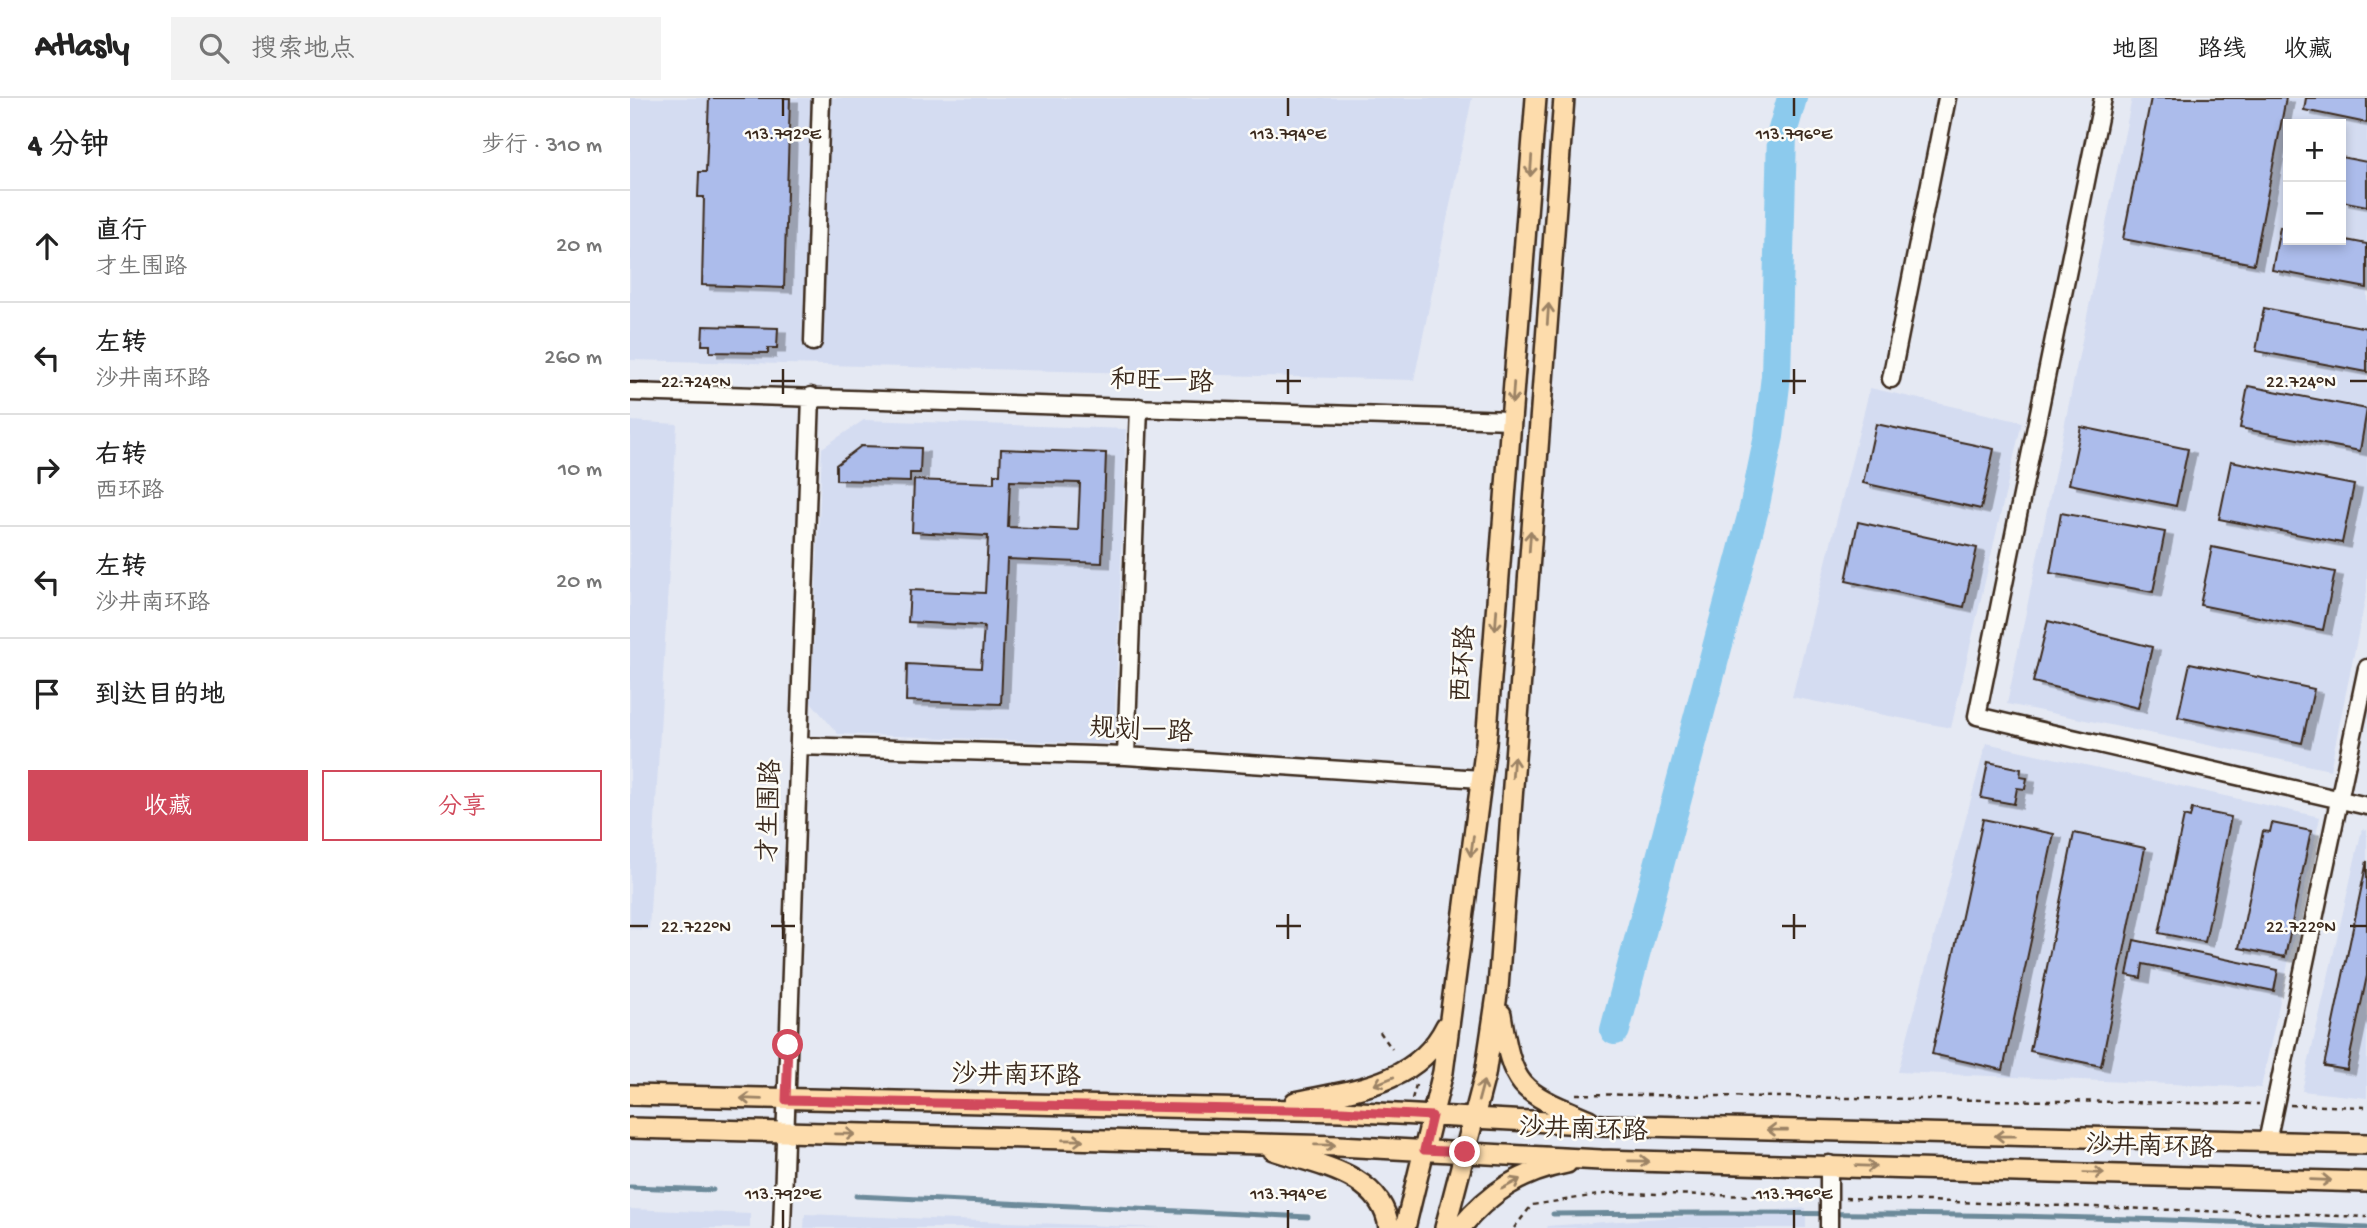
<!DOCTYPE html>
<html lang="zh">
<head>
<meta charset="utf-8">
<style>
	:root { --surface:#fff; --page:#f2f2f2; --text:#222; --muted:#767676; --line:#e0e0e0; --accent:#d1495b }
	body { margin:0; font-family:"Gochi Hand","LXGW WenKai TC",sans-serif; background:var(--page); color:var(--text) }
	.controls { position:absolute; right:21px; top:21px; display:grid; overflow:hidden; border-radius:0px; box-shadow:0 4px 10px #0003 }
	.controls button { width:63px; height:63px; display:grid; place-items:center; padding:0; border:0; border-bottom:2px solid var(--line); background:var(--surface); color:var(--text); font:35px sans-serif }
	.stop { position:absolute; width:21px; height:21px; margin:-16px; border:5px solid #d1495b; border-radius:50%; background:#fff }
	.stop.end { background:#d1495b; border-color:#fff; box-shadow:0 2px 7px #0008 }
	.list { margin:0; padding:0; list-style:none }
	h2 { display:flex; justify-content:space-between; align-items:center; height:91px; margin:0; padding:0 28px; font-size:30px }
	h2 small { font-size:23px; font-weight:400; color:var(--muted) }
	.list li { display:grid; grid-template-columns:46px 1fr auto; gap:21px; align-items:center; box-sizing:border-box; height:112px; padding:0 28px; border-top:2px solid var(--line) }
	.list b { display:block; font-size:26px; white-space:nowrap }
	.list p { margin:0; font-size:23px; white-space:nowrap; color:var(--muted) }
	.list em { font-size:23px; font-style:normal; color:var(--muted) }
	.actions { display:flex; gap:14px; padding:21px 28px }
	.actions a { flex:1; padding:16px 0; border:2px solid var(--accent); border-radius:0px; text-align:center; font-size:24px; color:var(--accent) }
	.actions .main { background:var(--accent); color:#fff }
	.icon { flex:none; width:38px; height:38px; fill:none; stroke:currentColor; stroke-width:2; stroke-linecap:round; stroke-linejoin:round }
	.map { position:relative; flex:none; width:1737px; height:1130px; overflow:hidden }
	header { display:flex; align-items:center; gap:42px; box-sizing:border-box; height:98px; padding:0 35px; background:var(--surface); border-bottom:2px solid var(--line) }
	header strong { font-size:33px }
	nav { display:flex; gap:38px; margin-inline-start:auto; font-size:24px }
	.search { width:490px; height:63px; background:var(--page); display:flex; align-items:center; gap:18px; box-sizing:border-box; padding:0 24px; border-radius:0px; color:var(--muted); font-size:26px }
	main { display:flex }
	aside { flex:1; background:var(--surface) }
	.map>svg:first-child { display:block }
	.built { fill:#d4dcf1; fill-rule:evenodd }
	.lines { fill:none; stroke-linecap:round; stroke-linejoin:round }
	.stream { stroke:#6c8a9a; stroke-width:5 }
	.river { stroke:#8ccaed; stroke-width:30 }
	.building { fill:#acbceb; stroke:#3b2a1e; stroke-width:2; fill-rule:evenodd; filter:url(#shadow) }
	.minor-casing { stroke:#3b2a1e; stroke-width:21 }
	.major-casing { stroke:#3b2a1e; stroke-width:24 }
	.path { stroke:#3b2a1e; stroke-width:2.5; stroke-dasharray:5 5; stroke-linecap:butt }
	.minor { stroke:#fdfcf7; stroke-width:16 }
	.major { stroke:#fddcac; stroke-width:19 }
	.oneway { stroke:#9c8365 }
	.route { stroke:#d1495b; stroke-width:9 }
	.ticks { fill:none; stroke:#3b2a1e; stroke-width:2.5 }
	.labels { text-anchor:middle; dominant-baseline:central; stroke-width:5; stroke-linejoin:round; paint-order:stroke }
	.street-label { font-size:26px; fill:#3b2a1e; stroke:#fdfcf7 }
	.ticks-label { font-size:18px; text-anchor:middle; fill:#3b2a1e; stroke:#fdfcf7; stroke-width:5; stroke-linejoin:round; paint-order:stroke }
</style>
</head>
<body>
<header>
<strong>Atlasly</strong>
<div class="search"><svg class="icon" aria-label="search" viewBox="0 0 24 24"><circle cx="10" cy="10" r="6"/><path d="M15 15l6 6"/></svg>搜索地点</div>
<nav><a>地图</a><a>路线</a><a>收藏</a></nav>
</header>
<main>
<aside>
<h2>4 分钟<small>步行 · 310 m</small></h2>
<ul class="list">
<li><svg class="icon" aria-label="ahead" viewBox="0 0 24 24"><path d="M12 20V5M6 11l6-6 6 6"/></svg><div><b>直行</b><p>才生围路</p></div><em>20 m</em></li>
<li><svg class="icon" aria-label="left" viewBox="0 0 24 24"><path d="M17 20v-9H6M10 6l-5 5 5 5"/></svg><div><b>左转</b><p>沙井南环路</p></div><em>260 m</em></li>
<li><svg class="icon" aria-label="right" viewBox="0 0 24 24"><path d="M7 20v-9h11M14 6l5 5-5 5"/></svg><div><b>右转</b><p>西环路</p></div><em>10 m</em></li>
<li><svg class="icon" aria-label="left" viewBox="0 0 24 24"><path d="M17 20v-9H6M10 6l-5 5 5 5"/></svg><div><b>左转</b><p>沙井南环路</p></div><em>20 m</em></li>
<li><svg class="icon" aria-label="arrive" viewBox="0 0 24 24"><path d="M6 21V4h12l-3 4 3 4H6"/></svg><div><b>到达目的地</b></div></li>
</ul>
<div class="actions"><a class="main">收藏</a><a>分享</a></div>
</aside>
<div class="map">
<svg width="1737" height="1130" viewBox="0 0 1737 1130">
	<defs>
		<filter id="shadow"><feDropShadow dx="8" dy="4.5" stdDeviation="0" flood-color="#0004"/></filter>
	</defs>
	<rect width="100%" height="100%" fill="#e5e9f3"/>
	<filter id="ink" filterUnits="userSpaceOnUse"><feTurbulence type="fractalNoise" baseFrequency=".0143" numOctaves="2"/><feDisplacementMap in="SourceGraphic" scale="14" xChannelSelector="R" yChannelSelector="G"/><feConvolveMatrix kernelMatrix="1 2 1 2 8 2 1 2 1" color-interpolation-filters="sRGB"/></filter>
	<g filter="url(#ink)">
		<path class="built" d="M0 0H842L784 282 0 262Z
			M1502 0H1737V493L1700 672 1377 606ZM1658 26H1711V142H1658Z
			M1240 290 1392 324 1321 630 1162 599Z
			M234 322 496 331 484 646 208 636 181 604 192 350Z
			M0 323 47 326 19 832 0 831Z
			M1356 645 1690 719 1631 990 1268 974Z
			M1732 731 1737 732V1000L1672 993Z
			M1176 1110V1130H916L917 1128Z
			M0 1111 120 1116V1130H0Z
			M175 1116 532 1130H174Z"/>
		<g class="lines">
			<path class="stream" d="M0 1089 83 1092
				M226 1098 678 1119
				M923 1116C1195 1113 1466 1117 1737 1130"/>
			<path class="river" d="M985 932 1124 411 1139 338 1146 278 1152 35 1162 0"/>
		</g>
		<path class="building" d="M79 0H160L154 190 72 187 74 99H68L69 74H76Z
			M1521 0H1656L1624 166 1493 141Z
			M1676 0H1737V25L1674 12Z
			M1711 59 1737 64V108L1711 103Z
			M1650 129 1658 131V142L1711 141 1737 146V190L1642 172Z
			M1634 210 1737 230V274L1626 253Z
			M73 228 148 230 147 250H138V255L80 254V247H72Z
			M1618 288 1737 311 1730 353 1610 330Z
			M1246 326 1364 351 1351 411 1233 385Z
			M1451 329 1558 351 1546 408 1439 386Z
			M231 348 291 350 290 375H280V384L206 382V367Z
			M371 351 476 355 472 465 377 461 371 606 276 603 277 566 351 570 354 528 278 524 280 492 355 495 358 438 282 434 284 382 364 385V376H370ZM380 383 450 385 448 432 378 429Z
			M1601 363 1724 387 1712 445 1589 421Z
			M1431 415 1535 434 1523 494 1420 475Z
			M1228 424 1347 450 1334 509 1216 483Z
			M1582 449 1705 474 1693 532 1570 507Z
			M1418 523 1522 549 1508 610 1403 584Z
			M1560 565 1684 591 1672 645 1548 619Z
			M1358 664 1391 671 1390 679 1397 680 1395 691 1387 690 1384 706 1351 700Z
			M1562 711 1601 719 1575 844 1529 835 1554 718 1560 720Z
			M1353 721 1424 736 1373 972 1302 956Z
			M1642 725 1681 733 1655 859 1609 850 1633 733 1640 734Z
			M1444 735 1515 750 1471 968 1400 953Z
			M1737 763V878L1717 972 1694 968Z
			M1504 842 1648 872 1644 893 1513 866 1511 880 1497 877Z"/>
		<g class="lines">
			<defs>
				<path id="minor" d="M1473 0 1347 618 1737 708
					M183 244 191 0
					M1261 281 1317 0
					M0 294 881 322
					M169 648 496 658 851 681
					M496 658 509 309
					M1637 1044 1737 570
					M152 1130 181 298
					M1199 1130V1066"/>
				<path id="major" d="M871 916C883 992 890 993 959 1022
					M0 997 711 1013 973 1027 1737 1046
					M665 1004C722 992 787 987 816 928
					M0 1030 709 1048 971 1062 1737 1084
					M643 1052C686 1067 752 1075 759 1130
					M775 1130 813 974 856 646 906 0
					M815 1130 855 977 868 890 934 0
					M830 1130C860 1094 891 1074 937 1065"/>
			</defs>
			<use href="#minor" class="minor-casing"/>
			<use href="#major" class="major-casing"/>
			<path class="path" d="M750 934 762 951
				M946 996 1629 1006
				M782 1001 786 987
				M1660 1007 1737 1009
				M1215 1100 1737 1119
				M884 1130 902 1107 981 1095 1184 1099"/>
			<use href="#minor" class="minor"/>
			<use href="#major" class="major"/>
		</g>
		<defs><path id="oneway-shaft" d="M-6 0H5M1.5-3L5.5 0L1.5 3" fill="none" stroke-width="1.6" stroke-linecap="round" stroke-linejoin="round" transform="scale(1.75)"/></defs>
		<g class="oneway">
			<use href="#oneway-shaft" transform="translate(901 68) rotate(94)"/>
			<use href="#oneway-shaft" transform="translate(918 216) rotate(-86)"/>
			<use href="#oneway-shaft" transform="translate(883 295) rotate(94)"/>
			<use href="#oneway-shaft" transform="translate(900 443) rotate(-86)"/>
			<use href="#oneway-shaft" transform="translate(866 522) rotate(94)"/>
			<use href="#oneway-shaft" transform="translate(883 669) rotate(-86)"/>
			<use href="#oneway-shaft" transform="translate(842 748) rotate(98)"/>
			<use href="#oneway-shaft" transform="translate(754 983) rotate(158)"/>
			<use href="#oneway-shaft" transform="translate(851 993) rotate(-75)"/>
			<use href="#oneway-shaft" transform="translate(121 1001) rotate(-178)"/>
			<use href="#oneway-shaft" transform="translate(1147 1032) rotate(-179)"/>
			<use href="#oneway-shaft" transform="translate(215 1036) rotate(1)"/>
			<use href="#oneway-shaft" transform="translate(1375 1038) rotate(-179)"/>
			<use href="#oneway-shaft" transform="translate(443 1042) rotate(1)"/>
			<use href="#oneway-shaft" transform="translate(695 1047) rotate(1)"/>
			<use href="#oneway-shaft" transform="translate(1009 1063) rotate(1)"/>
			<use href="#oneway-shaft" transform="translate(1236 1068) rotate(2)"/>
			<use href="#oneway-shaft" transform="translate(1464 1075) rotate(2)"/>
			<use href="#oneway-shaft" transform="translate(1691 1082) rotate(2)"/>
			<use href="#oneway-shaft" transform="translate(881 1086) rotate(-28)"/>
		</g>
	</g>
	<g class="lines" filter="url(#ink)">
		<path class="route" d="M158 947 156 1002 711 1013 802 1018 794 1052 835 1054"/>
	</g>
	<path class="ticks" d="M153 0V18M658 0V18M1164 0V18M153 271V296M658 271V296M1164 271V296M0 283H18M141 283H165M646 283H671M1152 283H1176M1720 283H1737M153 816V841M658 816V841M1164 816V841M0 828H18M141 828H165M646 828H671M1152 828H1176M1720 828H1737M153 1112V1130M658 1112V1130M1164 1112V1130"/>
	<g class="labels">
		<g class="street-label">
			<text transform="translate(532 286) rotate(2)">和旺一路</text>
			<text transform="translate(836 566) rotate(-86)">西环路</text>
			<text transform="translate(511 635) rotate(3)">规划一路</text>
			<text transform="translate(142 713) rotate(-88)">才生围路</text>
			<text transform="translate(386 980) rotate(1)">沙井南环路</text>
			<text transform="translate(953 1034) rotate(2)">沙井南环路</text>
			<text transform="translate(1520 1051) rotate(2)">沙井南环路</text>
		</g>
	</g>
	<g class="ticks-label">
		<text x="153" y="41">113.792°E</text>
		<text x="658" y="41">113.794°E</text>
		<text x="1164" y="41">113.796°E</text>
		<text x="66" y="289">22.724°N</text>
		<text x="1671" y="289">22.724°N</text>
		<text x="66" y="834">22.722°N</text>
		<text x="1671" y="834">22.722°N</text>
		<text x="153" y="1101">113.792°E</text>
		<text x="658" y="1101">113.794°E</text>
		<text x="1164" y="1101">113.796°E</text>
	</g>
</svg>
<div class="controls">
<button>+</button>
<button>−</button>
</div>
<div class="stop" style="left:158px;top:947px"></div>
<div class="stop end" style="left:835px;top:1054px"></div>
</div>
</main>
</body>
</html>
